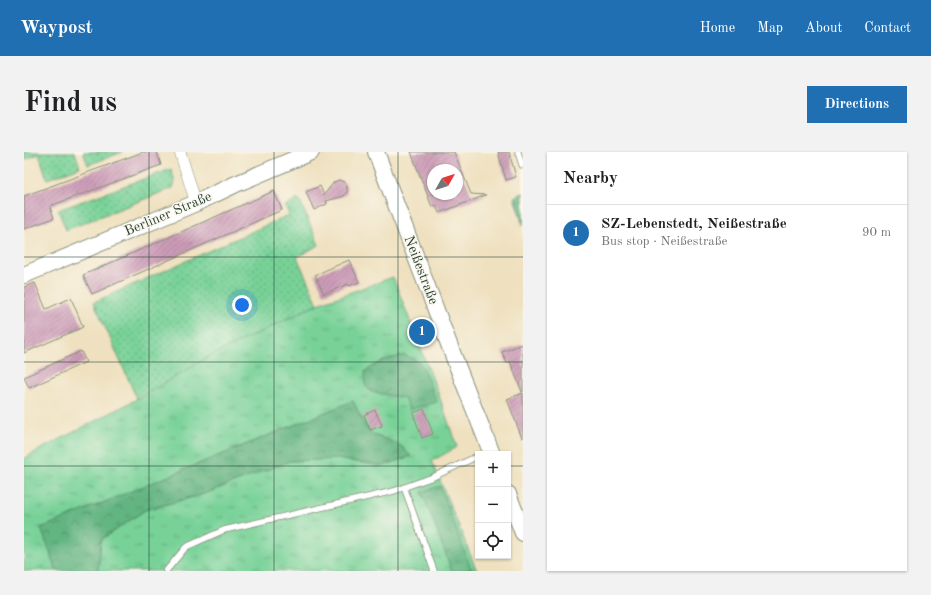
<!DOCTYPE html>
<html lang="en">
<head>
<meta charset="utf-8">
<style>
	:root { --surface:#fff; --page:#f2f2f2; --text:#202124; --muted:#757577; --line:#e0e0e0; --accent:#1f6fb2 }
	body { margin:0; font-family:"Old Standard TT",serif; background:var(--page); color:var(--text) }
	.controls { position:absolute; right:12px; bottom:12px; display:grid; overflow:hidden; border-radius:0px; box-shadow:0 1px 3px #0004 }
	.controls button { width:36px; height:36px; display:grid; place-items:center; padding:0; border:0; border-bottom:1px solid var(--line); background:var(--surface); color:var(--text); font:20px sans-serif }
	.compass { position:absolute; left:403px; top:12px; width:36px; height:36px; border-radius:50%; background:var(--surface); box-shadow:0 1px 3px #0004; rotate:51deg }
	.you { position:absolute; left:218px; top:153px; width:14px; height:14px; margin:-10px; border:3px solid #fff; border-radius:50%; background:#1a73e8; box-shadow:0 0 0 6px #1a73e833 }
	.badge { display:grid; place-items:center; width:26px; height:26px; border-radius:50%; background:var(--accent); color:#fff; font-size:13px; font-weight:700 }
	.pin { position:absolute; translate:-50% -50%; border:2px solid #fff; box-shadow:0 1px 4px #0006 }
	.list { margin:0; padding:0; list-style:none }
	h2 { display:flex; justify-content:space-between; align-items:center; height:52px; margin:0; padding:0 16px; font-size:17px }
	h2 small { font-size:13px; font-weight:400; color:var(--muted) }
	.list li { display:grid; grid-template-columns:26px 1fr auto; gap:12px; align-items:center; box-sizing:border-box; height:56px; padding:0 16px; border-top:1px solid var(--line) }
	.list b { display:block; font-size:15px; white-space:nowrap }
	.list p { margin:0; font-size:13px; white-space:nowrap; color:var(--muted) }
	.list em { font-size:13px; font-style:normal; color:var(--muted) }
	.icon { flex:none; width:22px; height:22px; fill:none; stroke:currentColor; stroke-width:2; stroke-linecap:round; stroke-linejoin:round }
	.map { position:relative; flex:none; width:499px; height:419px; overflow:hidden; border-radius:0px }
	header { display:flex; align-items:center; gap:24px; box-sizing:border-box; height:56px; padding:0 20px; background:var(--accent); color:#fff }
	header strong { font-size:19px }
	nav { display:flex; gap:22px; margin-inline-start:auto; font-size:14px }
	.intro { display:flex; align-items:center; justify-content:space-between; box-sizing:border-box; height:96px; padding:0 24px }
	h1 { margin:0; font-size:28px }
	.button { padding:10px 18px; border-radius:0px; background:var(--accent); color:#fff; font-size:14px; font-weight:700 }
	main { display:flex; gap:24px; padding:0 24px }
	aside { flex:1; background:var(--surface); border-radius:0px; box-shadow:0 1px 3px #0004 }
	.map>svg:first-child { display:block }
	.grass { fill:url(#grass-tufts); stroke:#4c8866 }
	.forest { fill:url(#forest-crowns); stroke:#40785a }
	.park { fill:url(#park-dots); stroke:#4c8866 }
	.building { fill:url(#building-hatch); fill-rule:evenodd }
	.lines { fill:none; stroke-linecap:round; stroke-linejoin:round }
	.lane-casing { stroke:#878f7a; stroke-width:7 }
	.street-casing { stroke:#878f7a; stroke-width:12 }
	.secondary-casing { stroke:#878f7a; stroke-width:18 }
	.lane { stroke:#fff; stroke-width:5.5 }
	.street { stroke:#fff; stroke-width:11 }
	.secondary { stroke:#fff; stroke-width:16 }
	.grid { fill:none; stroke:#1f3d34; stroke-width:1; stroke-opacity:0.55 }
	.labels { text-anchor:middle; dominant-baseline:central; stroke-width:3; stroke-linejoin:round; paint-order:stroke }
	.street-label { font-size:14px; fill:#1f3d34; stroke:#fbf7ec }
</style>
</head>
<body>
<header>
<strong>Waypost</strong>
<nav><a>Home</a><a>Map</a><a>About</a><a>Contact</a></nav>
</header>
<div class="intro"><h1>Find us</h1><a class="button">Directions</a></div>
<main>
<div class="map">
<svg width="499" height="419" viewBox="0 0 499 419">
	<defs>
		<pattern id="grass-tufts" width="24" height="20" patternUnits="userSpaceOnUse"><rect width="24" height="20" fill="#78d298"/><path d="M3 7l-1-3M5 7V3M7 7l1-3M15 17l-1-3M17 17v-4M19 17l1-3" fill="none" stroke="#62ac7d"/></pattern>
		<pattern id="forest-crowns" width="20" height="18" patternUnits="userSpaceOnUse"><rect width="20" height="18" fill="#62b480"/><path d="M2 6a3 3 0 1 1 6 0M12 15a3 3 0 1 1 6 0" fill="none" stroke="#50946a"/></pattern>
		<pattern id="park-dots" width="8" height="8" patternUnits="userSpaceOnUse"><rect width="8" height="8" fill="#78d298"/><path d="M2 2h.1M6 6h.1" fill="none" stroke="#62ac7d" stroke-width="1.8" stroke-linecap="round"/></pattern>
		<pattern id="building-hatch" width="6" height="6" patternUnits="userSpaceOnUse"><rect width="6" height="6" fill="#cc9bb7"/><path d="M-1 1l2-2M0 6l6-6M5 7l2-2" fill="none" stroke="#a58096"/></pattern>
	</defs>
	<rect width="100%" height="100%" fill="#fbf7ec"/>
	<filter id="ink" filterUnits="userSpaceOnUse"><feTurbulence type="fractalNoise" baseFrequency=".025" numOctaves="2"/><feDisplacementMap in="SourceGraphic" scale="8" xChannelSelector="R" yChannelSelector="G"/><feConvolveMatrix kernelMatrix="1 2 1 2 8 2 1 2 1" color-interpolation-filters="sRGB"/></filter>
	<filter id="wash" filterUnits="userSpaceOnUse"><feTurbulence type="fractalNoise" baseFrequency=".012" numOctaves="4" result="noise"/><feDisplacementMap in="SourceGraphic" scale="16" xChannelSelector="R" yChannelSelector="G"/><feGaussianBlur stdDeviation="0.9" result="paint"/><feColorMatrix in="noise" values="0 0 0 0 0 0 0 0 0 0 0 0 0 0 0 0 0 1.4 0 .05"/><feComposite in="paint" operator="in"/></filter>
	<g filter="url(#wash)">
		<rect width="100%" height="100%" fill="#efe1c0"/>
		<path class="grass" d="M369 125 414 241 433 295 408 309 453 419H448L399 340 428 419H74L77 388 121 358 180 342 266 309 313 307 359 314 387 304 373 291 349 283 340 272 329 249 17 376 33 419H0V306L113 247 184 205 294 152Z"/>
		<path class="forest" d="M499 41V73L490 45Z
			M380 203 397 211 413 250 385 258 380 246 347 240 341 233V219L361 208Z
			M329 249 340 272 349 283 373 291 387 304 359 314 313 307 266 309 180 342 121 358 77 388 74 419H33L17 376Z
			M416 334 448 419H428L398 340Z"/>
		<path class="park" d="M0 0H51L56 15 23 27 15 2 0 8Z
			M59 0H99L64 13Z
			M147 17 151 30 149 36 42 78 34 58Z
			M275 47 295 93 273 105 294 152 184 205 113 247 70 150 265 63 261 54Z"/>
		<g id="blocks">
			<path class="building" d="M119 0H133L137 13 26 54 30 66 0 77V44Z
				M387 0H430L447 42 462 43 415 61 412 53 408 55ZM409 18H433V42H409Z
				M474 0H485L492 25 482 28Z
				M315 28 320 30 323 35V40L320 44 302 49 303 52 290 58 282 40 296 34 300 43 310 30Z
				M250 39 258 58 68 142 59 123Z
				M325 108 335 130 325 134 324 132 300 142 291 123Z
				M11 131 22 157 47 146 59 175 0 201V135Z
				M499 192V240H498L486 209 483 211 478 200Z
				M57 199 62 210 5 236 0 225Z
				M499 241V286H498L483 247Z
				M400 257 409 282 398 286 389 261Z
				M351 258 358 274 346 278 340 263Z"/>
		</g>
	</g>
	<g filter="url(#ink)">
		<use href="#blocks" fill-opacity="0" stroke="#878f7a" stroke-width="1"/>
		<g class="lines">
			<defs>
				<path id="lane" d="M494 0 498 13
					M380 335 410 419
					M142 419 162 395 200 378 370 339 409 325 454 304"/>
				<path id="street" d="M156 0 172 51"/>
				<path id="secondary" d="M352 0 434 216 468 302
					M0 123 172 51 212 32 287 0
					M484 342 499 381"/>
			</defs>
			<use href="#lane" class="lane-casing"/>
			<use href="#street" class="street-casing"/>
			<use href="#secondary" class="secondary-casing"/>
			<use href="#lane" class="lane"/>
			<use href="#street" class="street"/>
			<use href="#secondary" class="secondary"/>
		</g>
	</g>
	<path class="grid" d="M125 0V419M250 0V419M374 0V419M0 105H499M0 210H499M0 314H454M484 314H499"/>
	<g class="labels">
		<g class="street-label">
			<text transform="translate(144 62) rotate(-23)">Berliner Straße</text>
			<text transform="translate(397 118) rotate(69)">Neißestraße</text>
		</g>
	</g>
</svg>
<div class="controls">
<button>+</button>
<button>−</button>
<button><svg class="icon" aria-label="locate" viewBox="0 0 24 24"><circle cx="12" cy="12" r="6"/><path d="M12 2v4M12 18v4M2 12h4M18 12h4"/></svg></button>
</div>
<svg class="compass" viewBox="-18 -18 36 36"><path d="M0-13l5 13h-10z" fill="#e53935"/><path d="M0 13l5-13h-10z" fill="#757577"/></svg>
<div class="you"></div>
<div class="pin badge" style="left:398px;top:180px">1</div>
</div>
<aside>
<h2>Nearby<small></small></h2>
<ul class="list">
<li><span class="badge">1</span><div><b>SZ-Lebenstedt, Neißestraße</b><p>Bus stop · Neißestraße</p></div><em>90 m</em></li>
</ul>
</aside>
</main>
</body>
</html>
